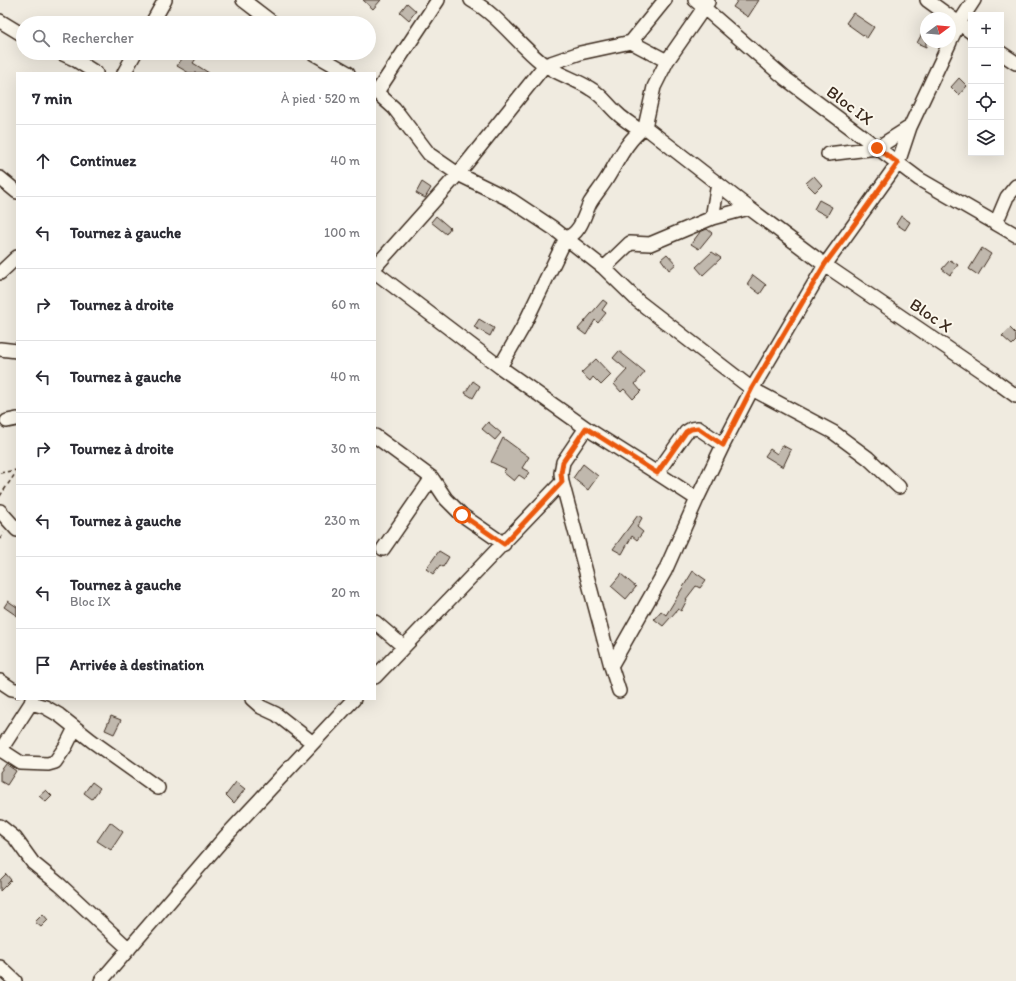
<!DOCTYPE html>
<html lang="fr">
<head>
<meta charset="utf-8">
<style>
	:root { --surface:#fff; --page:#f2f2f3; --text:#2b2b33; --muted:#7c7c81; --line:#e1e1e2 }
	body { margin:0; font-family:Itim,sans-serif; background:var(--page); color:var(--text) }
	.controls { position:absolute; right:12px; top:12px; display:grid; overflow:hidden; border-radius:0px; box-shadow:0 4px 16px #0002 }
	.controls button { width:36px; height:36px; display:grid; place-items:center; padding:0; border:0; border-bottom:1px solid var(--line); background:var(--surface); color:var(--text); font:20px sans-serif }
	.compass { position:absolute; left:920px; top:12px; width:36px; height:36px; border-radius:50%; background:var(--surface); box-shadow:0 4px 16px #0002; rotate:74deg }
	.stop { position:absolute; width:12px; height:12px; margin:-9px; border:3px solid #ea580c; border-radius:50%; background:#fff }
	.stop.end { background:#ea580c; border-color:#fff; box-shadow:0 1px 4px #0008 }
	.list { margin:0; padding:0; list-style:none }
	h2 { display:flex; justify-content:space-between; align-items:center; height:52px; margin:0; padding:0 16px; font-size:17px }
	h2 small { font-size:13px; font-weight:400; color:var(--muted) }
	.list li { display:grid; grid-template-columns:26px 1fr auto; gap:12px; align-items:center; box-sizing:border-box; height:72px; padding:0 16px; border-top:1px solid var(--line) }
	.list b { display:block; font-size:15px; white-space:nowrap }
	.list p { margin:0; font-size:13px; white-space:nowrap; color:var(--muted) }
	.list em { font-size:13px; font-style:normal; color:var(--muted) }
	.icon { flex:none; width:22px; height:22px; fill:none; stroke:currentColor; stroke-width:2; stroke-linecap:round; stroke-linejoin:round }
	.map { position:relative; flex:none; width:1016px; height:981px; overflow:hidden }
	.search { position:absolute; background:var(--surface); box-shadow:0 4px 16px #0002; left:16px; top:16px; width:360px; height:44px; display:flex; align-items:center; gap:10px; box-sizing:border-box; padding:0 14px; border-radius:22px; color:var(--muted); font-size:15px }
	.panel { position:absolute; background:var(--surface); box-shadow:0 4px 16px #0002; left:16px; top:72px; width:360px; height:628px; border-radius:0px }
	.map>svg:first-child { display:block }
	.building { fill:#c0b8ad; stroke:#3b2a1e }
	.lines { fill:none; stroke-linecap:round; stroke-linejoin:round }
	.minor-casing { stroke:#3b2a1e; stroke-width:16 }
	.path { stroke:#3b2a1e; stroke-width:1.5; stroke-dasharray:4 3; stroke-linecap:butt }
	.minor { stroke:#fbf7ec; stroke-width:13 }
	.route { stroke:#ea580c; stroke-width:5 }
	.labels { text-anchor:middle; dominant-baseline:central; stroke-width:4; stroke-linejoin:round; paint-order:stroke }
	.street-label { font-size:17px; fill:#3b2a1e; stroke:#fbf7ec }
</style>
</head>
<body>
<div class="map">
<svg width="1016" height="981" viewBox="0 0 1016 981">
	<rect width="100%" height="100%" fill="#f0ebe0"/>
	<filter id="ink" filterUnits="userSpaceOnUse"><feTurbulence type="fractalNoise" baseFrequency=".025" numOctaves="2"/><feDisplacementMap in="SourceGraphic" scale="8" xChannelSelector="R" yChannelSelector="G"/><feConvolveMatrix kernelMatrix="1 2 1 2 8 2 1 2 1" color-interpolation-filters="sRGB"/></filter>
	<g filter="url(#ink)">
		<path class="building" d="M363 0H381L373 9Z
			M738 0H759L748 17 733 7Z
			M407 3 416 11 409 20 400 12Z
			M853 13 874 27 867 38 846 23Z
			M926 26V47L917 43Z
			M186 53H200L193 63 209 73H189L177 66Z
			M959 78 967 86 959 95 951 87Z
			M814 176 822 185 815 192 806 183Z
			M422 182 431 188 425 198 416 193Z
			M819 200 832 207 827 216 814 209Z
			M436 216 450 228 446 234 431 222Z
			M901 216 910 222 905 230 896 224Z
			M707 229 712 233 699 249 691 244 700 232Z
			M982 248 991 254 978 275 969 269Z
			M712 252 721 258 703 275 696 267Z
			M667 254 676 264 669 270 661 259Z
			M950 260 958 265 950 275 942 269Z
			M753 275 766 285 760 294 747 284Z
			M603 300 607 303 602 310 606 313 598 323 595 320 586 335 578 329Z
			M479 319 494 328 490 336 474 327Z
			M1010 328 1016 334V341L1012 345 1002 336Z
			M619 351 645 372 635 384 641 391 633 399 624 389 621 392 614 384 627 370 613 358Z
			M596 359 611 375 601 385 593 377 590 381 581 373Z
			M473 381 480 386 473 398 465 393Z
			M488 422 501 433 495 440 482 429Z
			M503 438 529 457 522 468 529 472 525 479 519 475 514 481 503 472 506 469 491 462Z
			M782 445 791 450 783 467 765 456 770 449 777 454Z
			M583 464 598 476 588 490 573 478Z
			M638 515 642 518 637 527 643 532 637 540 632 536 622 554 613 549Z
			M439 551 449 557 443 567 440 565 433 574 426 569Z
			M693 571 706 580 700 588 696 586 686 599 687 600 681 611 678 609 663 626 654 619 661 611 666 615Z
			M621 574 636 587 626 599 611 586Z
			M8 601 17 607V616L4 607Z
			M111 716 121 720 114 734 105 730Z
			M6 764 16 771 7 785 0 781V772Z
			M92 782 100 788 92 799 84 793Z
			M236 782 245 789 234 803 226 795Z
			M46 790 52 796 46 802 39 796Z
			M110 822 123 832 111 850 97 841Z
			M6 874 11 880 0 891V880Z
			M43 914 48 920 41 927 35 922Z"/>
		<g class="lines">
			<defs>
				<path id="minor" d="M243 0 273 23
					M471 0C498 15 518 44 542 63 556 74 576 79 591 89 602 95 608 105 618 114 624 120 633 125 640 131
					M695 0 786 79 919 179 1016 235
					M927 0 971 32
					M0 21 23 35
					M152 23 165 0
					M950 41 959 23 974 0
					M631 42 665 0
					M950 42 910 127 898 163 825 265 990 377 1016 396
					M61 53 74 59 96 73
					M313 53 348 73
					M1001 53 1016 63
					M667 61 708 2
					M124 73 135 53
					M375 91 394 108 429 154 458 174 511 200 553 228 604 268 638 301 752 389 723 445 698 428 691 429 686 432 657 473 586 428 500 367 523 327 566 238C581 233 584 215 590 203 595 195 601 188 606 180 618 161 626 141 645 127
					M377 92 438 0
					M828 154 877 148 910 127
					M0 178 17 192
					M712 218 749 208
					M996 223 1007 197 1016 186
					M375 267 458 174 545 65 580 53 631 42 667 61 654 87 645 127 749 208 825 265 752 389 833 432 868 458 899 487
					M604 268 630 243 650 244 712 218 718 184
					M375 272 500 367
					M0 273 17 257
					M0 349 17 351
					M7 421 17 419
					M375 436 432 478 446 499 462 515 504 544
					M657 473 697 499 723 445
					M562 482 611 666 619 691
					M0 511 17 530
					M383 549 432 478
					M375 622 404 647
					M611 666 665 571 697 499
					M375 677 562 482 561 473 563 462 586 428
					M0 681 12 689 17 690
					M252 699 261 707 276 714 313 743
					M31 703 45 707 59 715 92 741 158 788
					M1 750 21 763 48 764 55 762 66 746 75 728
					M0 751 31 703 32 699
					M0 826 15 838 33 863 60 885 129 949
					M0 967 15 981
					M101 981 225 837 354 699"/>
			</defs>
			<use href="#minor" class="minor-casing"/>
			<path class="path" d="M0 473 17 470
				M0 496 17 471
				M0 539 4 533"/>
			<use href="#minor" class="minor"/>
		</g>
	</g>
	<g class="lines" filter="url(#ink)">
		<path class="route" d="M462 515 504 544 562 482 561 473 563 462 586 428 657 473 686 432 691 429 698 428 723 445 752 388 825 264 851 229 898 163 877 148"/>
	</g>
	<g class="labels">
		<g class="street-label">
			<text transform="translate(850 105) rotate(37)">Bloc IX</text>
			<text transform="translate(931 315) rotate(34)">Bloc X</text>
		</g>
	</g>
</svg>
<div class="controls">
<button>+</button>
<button>−</button>
<button><svg class="icon" aria-label="locate" viewBox="0 0 24 24"><circle cx="12" cy="12" r="6"/><path d="M12 2v4M12 18v4M2 12h4M18 12h4"/></svg></button>
<button><svg class="icon" aria-label="layers" viewBox="0 0 24 24"><path d="M12 4l9 5-9 5-9-5zM3 14l9 5 9-5"/></svg></button>
</div>
<svg class="compass" viewBox="-18 -18 36 36"><path d="M0-13l5 13h-10z" fill="#e53935"/><path d="M0 13l5-13h-10z" fill="#7c7c81"/></svg>
<div class="stop" style="left:462px;top:515px"></div>
<div class="stop end" style="left:877px;top:148px"></div>
<div class="search"><svg class="icon" aria-label="search" viewBox="0 0 24 24"><circle cx="10" cy="10" r="6"/><path d="M15 15l6 6"/></svg>Rechercher</div>
<section class="panel">
<h2>7 min<small>À pied · 520 m</small></h2>
<ul class="list">
<li><svg class="icon" aria-label="ahead" viewBox="0 0 24 24"><path d="M12 20V5M6 11l6-6 6 6"/></svg><div><b>Continuez</b></div><em>40 m</em></li>
<li><svg class="icon" aria-label="left" viewBox="0 0 24 24"><path d="M17 20v-9H6M10 6l-5 5 5 5"/></svg><div><b>Tournez à gauche</b></div><em>100 m</em></li>
<li><svg class="icon" aria-label="right" viewBox="0 0 24 24"><path d="M7 20v-9h11M14 6l5 5-5 5"/></svg><div><b>Tournez à droite</b></div><em>60 m</em></li>
<li><svg class="icon" aria-label="left" viewBox="0 0 24 24"><path d="M17 20v-9H6M10 6l-5 5 5 5"/></svg><div><b>Tournez à gauche</b></div><em>40 m</em></li>
<li><svg class="icon" aria-label="right" viewBox="0 0 24 24"><path d="M7 20v-9h11M14 6l5 5-5 5"/></svg><div><b>Tournez à droite</b></div><em>30 m</em></li>
<li><svg class="icon" aria-label="left" viewBox="0 0 24 24"><path d="M17 20v-9H6M10 6l-5 5 5 5"/></svg><div><b>Tournez à gauche</b></div><em>230 m</em></li>
<li><svg class="icon" aria-label="left" viewBox="0 0 24 24"><path d="M17 20v-9H6M10 6l-5 5 5 5"/></svg><div><b>Tournez à gauche</b><p>Bloc IX</p></div><em>20 m</em></li>
<li><svg class="icon" aria-label="arrive" viewBox="0 0 24 24"><path d="M6 21V4h12l-3 4 3 4H6"/></svg><div><b>Arrivée à destination</b></div></li>
</ul>
</section>
</div>
</body>
</html>
